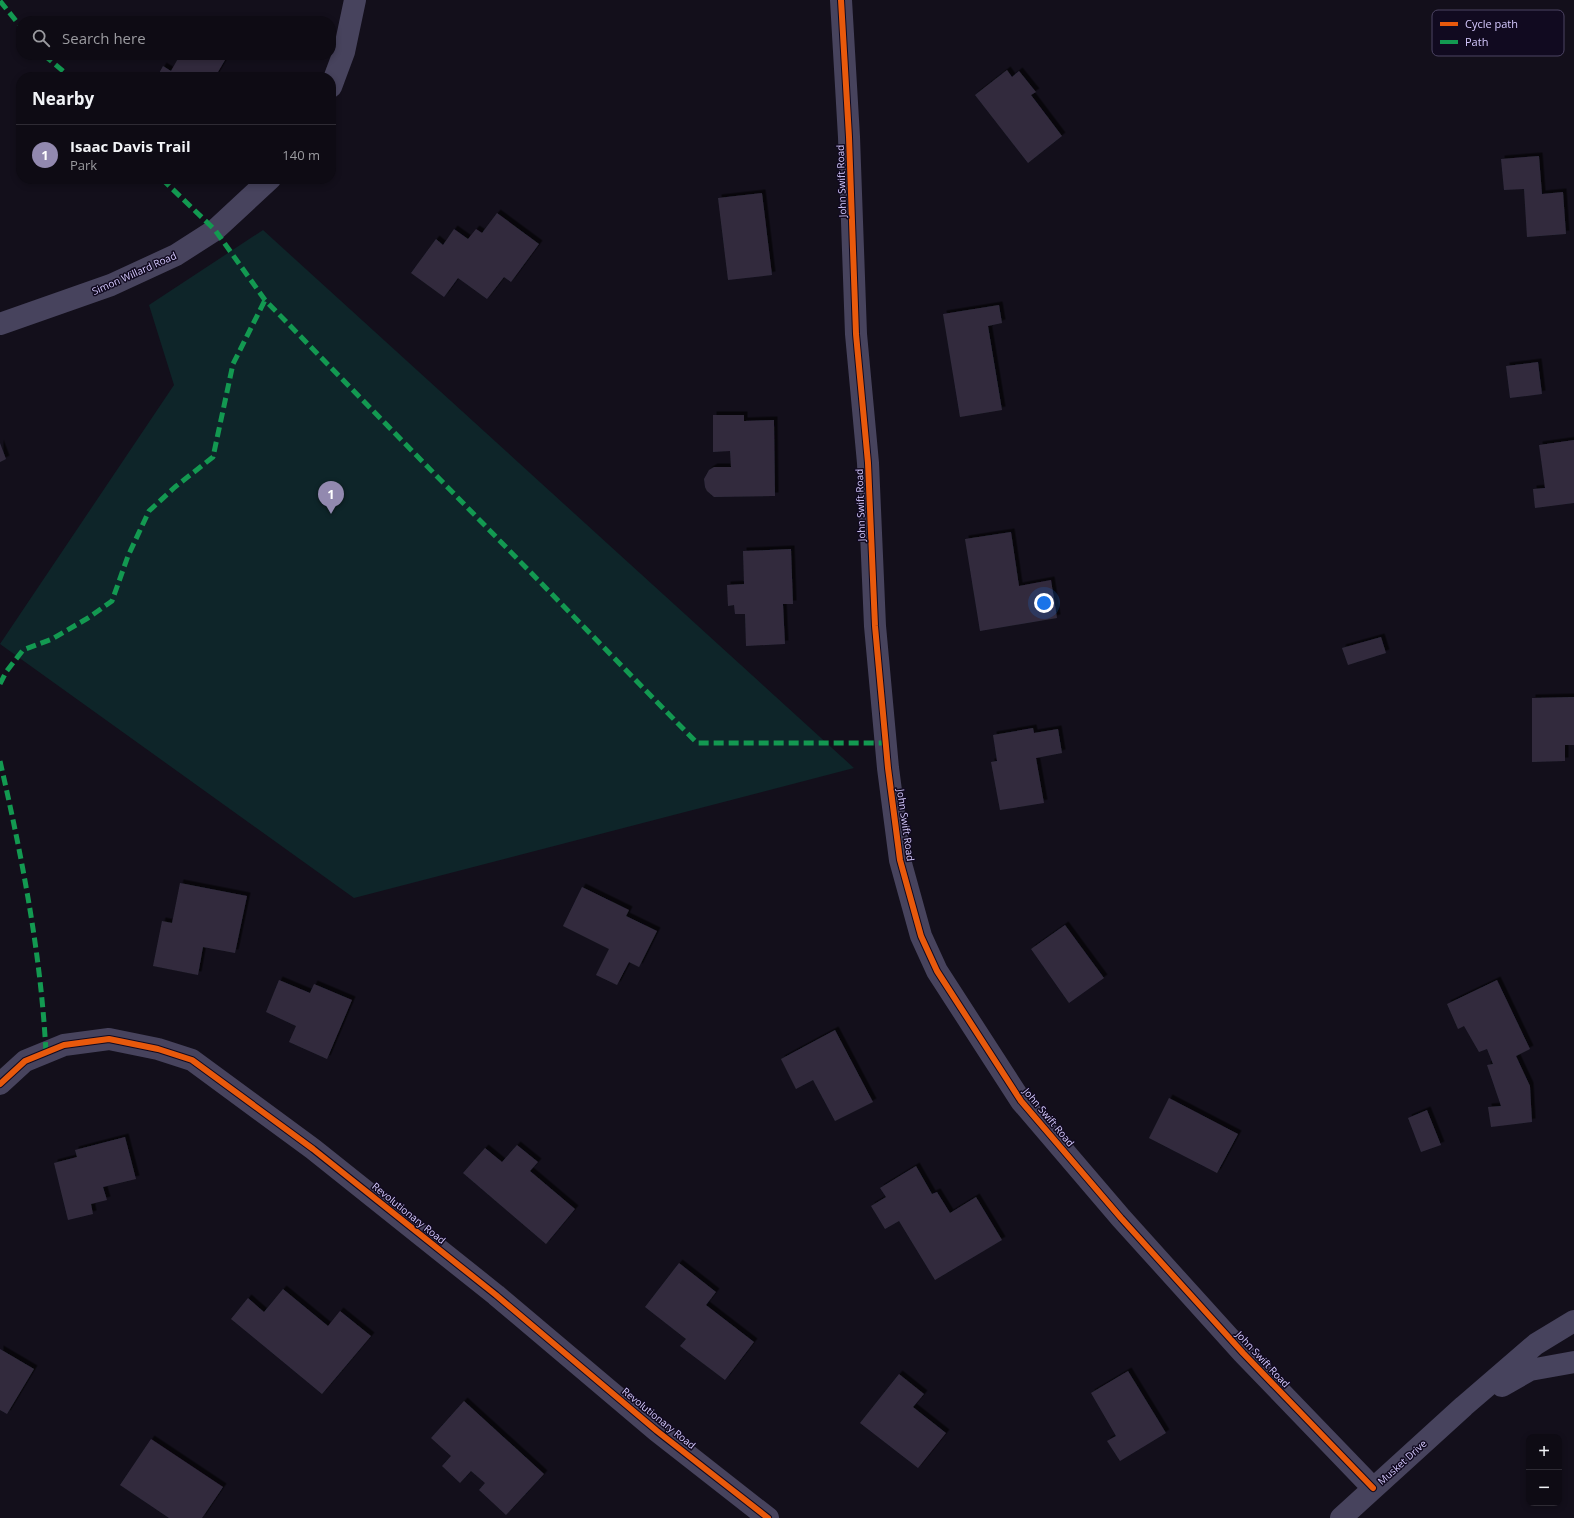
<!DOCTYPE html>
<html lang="en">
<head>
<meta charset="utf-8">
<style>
	:root { --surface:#0e0b14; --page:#17141d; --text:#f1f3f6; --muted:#9b9ba0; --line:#2e2b34; --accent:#9289af }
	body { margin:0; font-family:"Open Sans",sans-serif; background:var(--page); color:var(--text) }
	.controls { position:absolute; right:12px; bottom:12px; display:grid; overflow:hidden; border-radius:8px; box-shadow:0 2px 6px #0003 }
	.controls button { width:36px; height:36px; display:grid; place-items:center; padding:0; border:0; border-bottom:1px solid var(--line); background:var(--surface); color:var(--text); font:20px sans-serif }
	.you { position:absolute; left:1044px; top:603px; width:14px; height:14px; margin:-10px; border:3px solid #fff; border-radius:50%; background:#1a73e8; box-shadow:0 0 0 6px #1a73e833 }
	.badge { display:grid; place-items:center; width:26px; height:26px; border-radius:50%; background:var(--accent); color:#fff; font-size:13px; font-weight:700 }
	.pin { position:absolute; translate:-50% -33px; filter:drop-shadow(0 1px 2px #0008) }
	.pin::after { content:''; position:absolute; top:21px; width:14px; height:12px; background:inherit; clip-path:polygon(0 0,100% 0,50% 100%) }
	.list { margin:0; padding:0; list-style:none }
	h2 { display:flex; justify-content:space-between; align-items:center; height:52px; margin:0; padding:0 16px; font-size:17px }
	h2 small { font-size:13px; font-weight:400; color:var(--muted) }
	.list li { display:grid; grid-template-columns:26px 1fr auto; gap:12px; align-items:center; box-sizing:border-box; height:60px; padding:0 16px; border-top:1px solid var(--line) }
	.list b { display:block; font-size:15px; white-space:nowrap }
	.list p { margin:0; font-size:13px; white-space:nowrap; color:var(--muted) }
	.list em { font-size:13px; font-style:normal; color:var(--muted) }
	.icon { flex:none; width:22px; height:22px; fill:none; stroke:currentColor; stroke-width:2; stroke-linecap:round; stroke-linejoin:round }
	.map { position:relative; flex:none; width:1574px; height:1518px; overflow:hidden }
	.search { position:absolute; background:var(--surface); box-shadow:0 2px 6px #0003; left:16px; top:16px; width:320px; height:44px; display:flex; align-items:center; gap:10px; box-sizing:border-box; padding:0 14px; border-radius:16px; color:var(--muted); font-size:15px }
	.panel { position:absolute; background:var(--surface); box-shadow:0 2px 6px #0003; left:16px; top:72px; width:320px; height:112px; border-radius:16px }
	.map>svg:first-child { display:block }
	.green { fill:#0e2529 }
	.building { fill:#312c3e; filter:url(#shadow) }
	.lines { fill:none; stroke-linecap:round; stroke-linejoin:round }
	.minor { stroke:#47435d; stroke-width:22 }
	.quiet { stroke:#139951; stroke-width:5; stroke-dasharray:10 5; stroke-linecap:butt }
	.cycleway-casing { stroke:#110a20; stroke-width:8 }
	.cycleway { stroke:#e8590c; stroke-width:6 }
	.labels { text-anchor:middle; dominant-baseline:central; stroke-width:3; stroke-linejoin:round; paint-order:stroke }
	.street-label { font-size:10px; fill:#d6caff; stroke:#110a20 }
	.key { fill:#110a20; stroke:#4c4463; stroke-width:1 }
	.key-label { font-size:11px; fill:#d6caff }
</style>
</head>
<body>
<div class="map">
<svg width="1574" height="1518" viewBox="0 0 1574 1518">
	<defs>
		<filter id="shadow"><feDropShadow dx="3.5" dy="-3.5" stdDeviation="0" flood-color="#0009"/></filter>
	</defs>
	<rect width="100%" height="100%" fill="#130f1b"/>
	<path class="green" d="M263 230 854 768 354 898 0 644 174 385 149 305Z"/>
	<path class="building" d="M180 55H228L215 77H157L163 66 171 71Z
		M1007 70 1012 77 1019 71 1036 92 1031 95 1062 136 1028 163 975 95Z
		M1539 156 1542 194 1563 192 1566 234 1527 237 1524 189 1504 190 1501 159Z
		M762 193 772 275 728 280 718 198Z
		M497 213 539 244 511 282 504 277 487 299 458 278 444 297 411 273 436 239 443 245 454 229 468 239 476 229 482 233Z
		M999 305 1002 323 988 326 1002 410 960 417 943 314Z
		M1538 362 1542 394 1510 398 1506 366Z
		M713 415H744V421L774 420 775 496 714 497 707 491 705 487 704 479 709 470 714 467H731L730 451 713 452Z
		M1574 440V503L1535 508 1533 489 1545 488 1539 445Z
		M0 443 6 459 0 462Z
		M1011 532 1019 586 1051 580 1057 618 980 631 965 539Z
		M791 549 793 604H783L785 644 746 646 745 614H735L734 605 728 606 727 585 744 584 743 551Z
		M1381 637 1386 653 1348 665 1342 648Z
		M1574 697V745H1565V761L1532 762V698Z
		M1033 728 1034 733 1058 729 1062 753 1036 758 1044 803 1000 810 991 762 997 761 993 735Z
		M180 883 247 896 235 953 203 947 198 975 153 966 162 921 172 923Z
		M582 887 629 910 626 916 657 931 639 967 629 962 617 985 596 975 609 949 563 926Z
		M1065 925 1104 978 1069 1003 1031 949Z
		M279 980 310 993 314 984 352 1000 327 1059 289 1042 296 1026 266 1012Z
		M1497 980 1530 1049 1516 1056 1530 1086 1532 1122 1491 1127 1488 1107 1501 1106 1487 1065 1493 1064 1487 1049 1479 1052 1464 1026 1458 1029 1447 1004Z
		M835 1030 873 1102 835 1121 813 1080 796 1089 781 1059Z
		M1169 1098 1238 1134 1217 1173 1149 1138Z
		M1427 1110 1441 1145 1421 1152 1408 1118Z
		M125 1137 136 1179 103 1187 107 1200 91 1204 93 1214 68 1220 54 1163 77 1157 75 1150Z
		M517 1145 538 1162 530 1171 575 1209 546 1244 463 1173 485 1148 502 1162Z
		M916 1166 932 1194 937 1192 950 1213 976 1197 1002 1240 935 1280 899 1221 885 1229 871 1206 886 1197 880 1188Z
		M679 1263 716 1292 706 1305 754 1342 725 1380 680 1346 686 1339 645 1307Z
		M283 1289 328 1326 340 1311 371 1336 322 1394 231 1319 248 1298 264 1312Z
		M0 1349 34 1369 7 1414 0 1410Z
		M1128 1371 1166 1433 1120 1461 1107 1441 1116 1436 1091 1393Z
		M899 1374 924 1394 913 1407 946 1433 918 1468 860 1423Z
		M464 1401 544 1474 506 1515 479 1490 485 1483 471 1471 460 1483 442 1466 451 1456 431 1438Z
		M151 1439 223 1487 202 1518H169L120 1485Z"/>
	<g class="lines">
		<path class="minor" d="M841 0 849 137 856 334 868 463 875 626 888 768 900 860 921 936 937 971 1021 1101 1121 1218 1243 1353 1373 1488
			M331 87 344 52 355 0
			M0 324 111 285 176 255 215 230 270 179
			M0 1084 25 1061 64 1045 109 1039 158 1049 192 1060 313 1149 496 1295 657 1431 768 1518
			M1502 1386 1530 1370 1574 1362
			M1341 1518 1464 1406 1536 1344 1574 1321"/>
		<path class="quiet" d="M0 1 21 27
			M44 55 70 77
			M162 179 215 230 265 300 697 743H885
			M0 684 6 672 23 650 52 639 88 618 112 601 128 556 149 511 175 487 213 457 233 364 265 300
			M0 761C22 857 41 954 46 1053"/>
		<defs>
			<path id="cycleway" d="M841 0 849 137 856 334 868 463 875 626 888 768 900 860 921 936 937 971 1021 1101 1121 1218 1243 1353 1373 1488
				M0 1084 25 1061 64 1045 109 1039 158 1049 192 1060 313 1149 496 1295 657 1431 768 1518"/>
		</defs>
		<use href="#cycleway" class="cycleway-casing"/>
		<use href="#cycleway" class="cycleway"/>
	</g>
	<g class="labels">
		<g class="street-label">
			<text transform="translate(841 181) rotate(-92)">John Swift Road</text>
			<text transform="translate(134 273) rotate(-24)">Simon Willard Road</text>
			<text transform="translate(860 505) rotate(-92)">John Swift Road</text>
			<text transform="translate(906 825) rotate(82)">John Swift Road</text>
			<text transform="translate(1049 1117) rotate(50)">John Swift Road</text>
			<text transform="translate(409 1213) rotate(39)">Revolutionary Road</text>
			<text transform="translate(1263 1359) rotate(47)">John Swift Road</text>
			<text transform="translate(659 1418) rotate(39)">Revolutionary Road</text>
			<text transform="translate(1402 1462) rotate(-42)">Musket Drive</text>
		</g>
	</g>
	<rect x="1432" y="10" width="132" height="46" rx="6" class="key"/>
	<rect x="1440" y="22" width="18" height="4" fill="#e8590c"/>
	<rect x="1440" y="40" width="18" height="4" fill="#139951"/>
	<g class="key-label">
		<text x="1465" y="28">Cycle path</text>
		<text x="1465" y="46">Path</text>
	</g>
</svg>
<div class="controls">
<button>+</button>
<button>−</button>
</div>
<div class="you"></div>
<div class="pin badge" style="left:331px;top:514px">1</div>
<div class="search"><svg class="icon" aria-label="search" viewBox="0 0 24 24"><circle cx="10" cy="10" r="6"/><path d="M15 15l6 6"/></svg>Search here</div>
<section class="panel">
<h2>Nearby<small></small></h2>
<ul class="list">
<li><span class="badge">1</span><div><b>Isaac Davis Trail</b><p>Park</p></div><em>140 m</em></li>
</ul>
</section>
</div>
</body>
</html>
